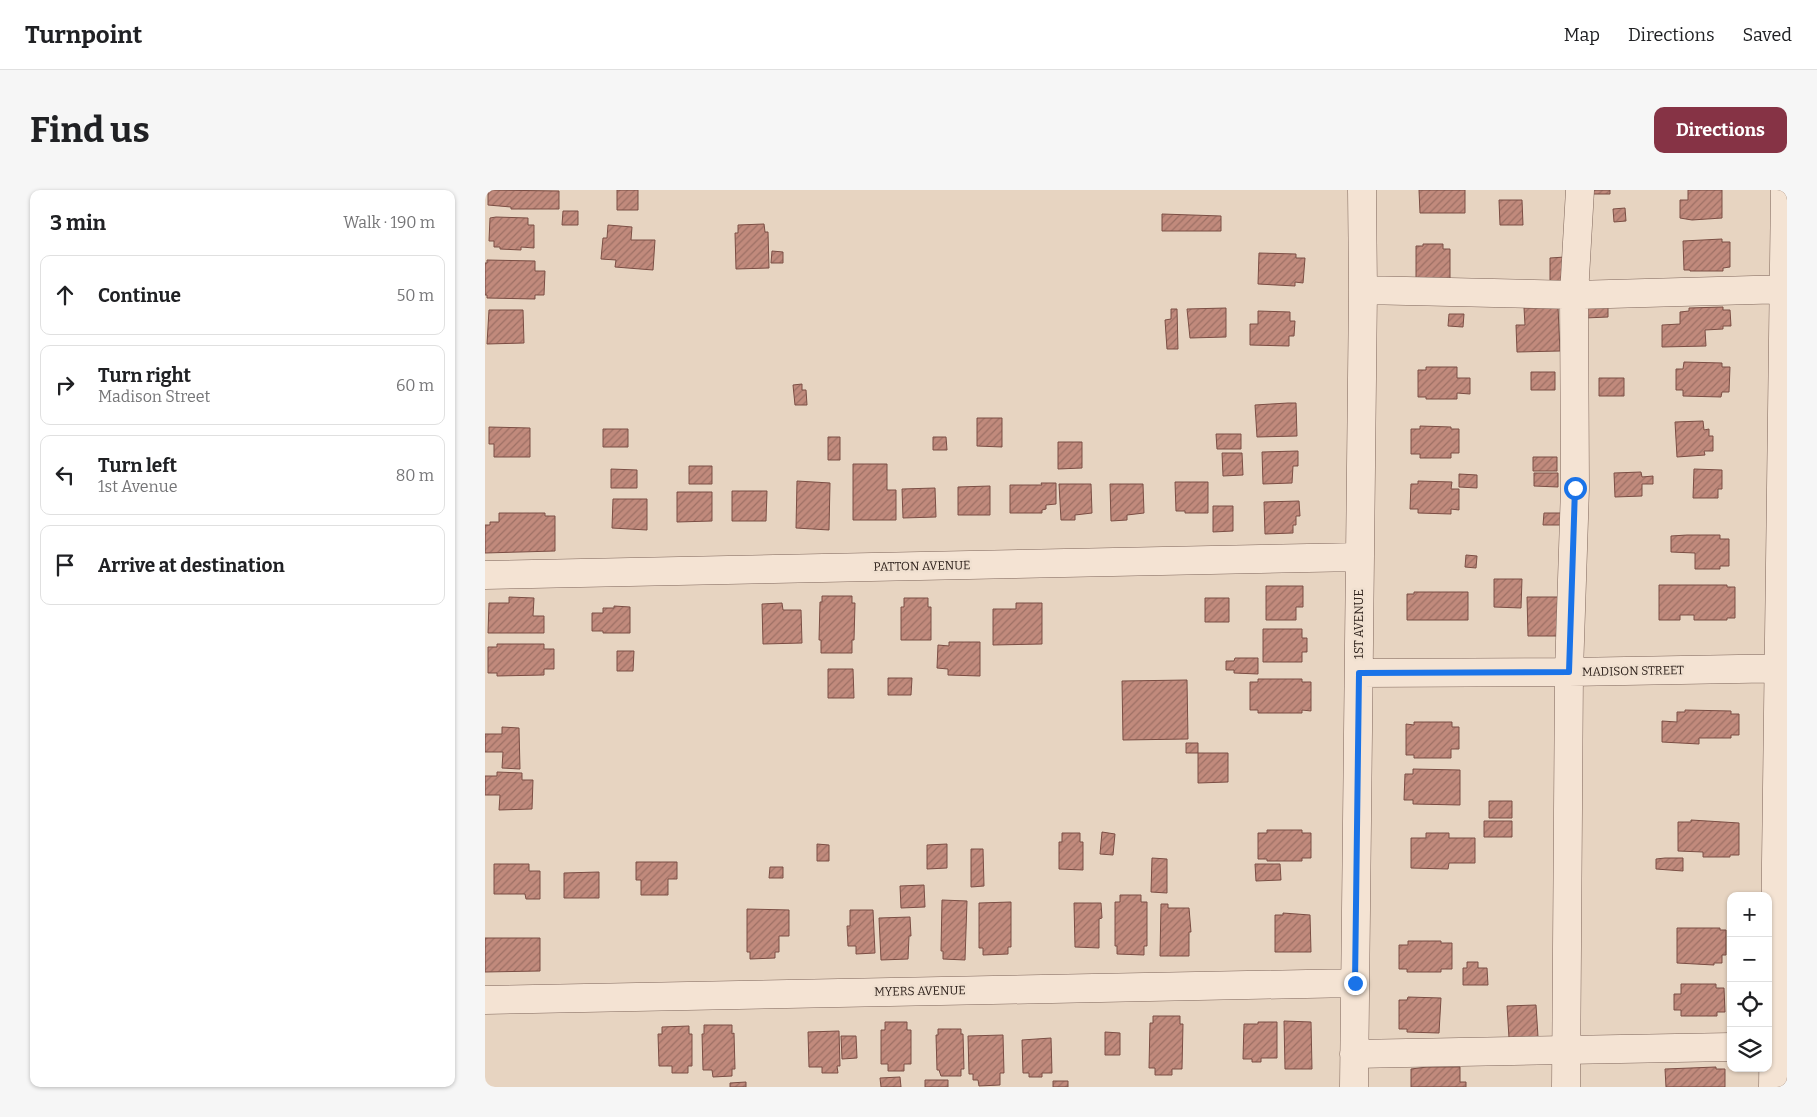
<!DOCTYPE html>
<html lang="en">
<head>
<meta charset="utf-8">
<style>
	:root { --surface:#fff; --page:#f6f6f6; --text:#202124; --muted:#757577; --line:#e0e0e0; --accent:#863345 }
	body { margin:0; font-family:Bitter,serif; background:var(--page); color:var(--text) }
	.controls { position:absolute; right:15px; bottom:15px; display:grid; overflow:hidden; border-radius:10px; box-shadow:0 1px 4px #0004 }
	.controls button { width:45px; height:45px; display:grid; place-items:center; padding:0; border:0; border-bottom:1px solid var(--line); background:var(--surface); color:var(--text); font:25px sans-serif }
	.stop { position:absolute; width:15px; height:15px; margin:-11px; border:4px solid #1a73e8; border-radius:50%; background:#fff }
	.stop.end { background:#1a73e8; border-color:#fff; box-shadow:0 1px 5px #0008 }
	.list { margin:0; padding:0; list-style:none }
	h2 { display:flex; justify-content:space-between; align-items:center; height:65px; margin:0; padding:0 20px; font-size:21px }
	h2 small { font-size:16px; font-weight:400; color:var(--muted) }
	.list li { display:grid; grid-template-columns:32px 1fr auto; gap:15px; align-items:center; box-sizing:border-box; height:80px; margin:0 10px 10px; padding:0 10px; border:1px solid var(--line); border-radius:10px }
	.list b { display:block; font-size:19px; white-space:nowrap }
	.list p { margin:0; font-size:16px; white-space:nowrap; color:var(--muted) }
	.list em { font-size:16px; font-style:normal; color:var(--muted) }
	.icon { flex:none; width:28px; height:28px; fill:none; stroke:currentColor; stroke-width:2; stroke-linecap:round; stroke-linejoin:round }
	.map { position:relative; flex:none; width:1302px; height:897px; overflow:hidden; border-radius:10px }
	header { display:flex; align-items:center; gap:30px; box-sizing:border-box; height:70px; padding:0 25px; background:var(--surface); border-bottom:1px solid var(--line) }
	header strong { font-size:24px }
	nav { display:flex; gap:28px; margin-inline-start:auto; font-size:18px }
	.intro { display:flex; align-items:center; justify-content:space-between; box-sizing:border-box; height:120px; padding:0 30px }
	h1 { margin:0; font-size:35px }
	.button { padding:12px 22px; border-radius:10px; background:var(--accent); color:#fff; font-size:18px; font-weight:700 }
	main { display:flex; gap:30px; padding:0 30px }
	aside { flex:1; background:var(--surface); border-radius:10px; box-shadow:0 1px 4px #0004 }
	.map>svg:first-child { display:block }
	.building { fill:url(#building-hatch); stroke:#7b4e44 }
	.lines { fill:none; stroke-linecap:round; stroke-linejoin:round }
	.minor-casing { stroke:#7f665b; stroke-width:29 }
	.minor { stroke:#f4e3d3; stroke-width:28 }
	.route { stroke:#1a73e8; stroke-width:6 }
	.labels { text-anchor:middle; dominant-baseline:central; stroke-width:5; stroke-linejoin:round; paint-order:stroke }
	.street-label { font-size:12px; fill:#30231d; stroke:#f0e0d0 }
</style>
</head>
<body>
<header>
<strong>Turnpoint</strong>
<nav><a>Map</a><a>Directions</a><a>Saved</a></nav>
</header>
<div class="intro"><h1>Find us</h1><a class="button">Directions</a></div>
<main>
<aside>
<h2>3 min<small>Walk · 190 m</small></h2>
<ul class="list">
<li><svg class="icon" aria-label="ahead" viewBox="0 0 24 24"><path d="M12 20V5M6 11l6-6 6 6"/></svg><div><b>Continue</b></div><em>50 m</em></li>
<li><svg class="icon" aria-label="right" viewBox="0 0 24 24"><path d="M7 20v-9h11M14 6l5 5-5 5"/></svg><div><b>Turn right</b><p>Madison Street</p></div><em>60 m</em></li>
<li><svg class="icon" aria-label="left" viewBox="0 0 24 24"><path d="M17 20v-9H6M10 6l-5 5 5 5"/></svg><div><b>Turn left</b><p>1st Avenue</p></div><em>80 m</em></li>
<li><svg class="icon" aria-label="arrive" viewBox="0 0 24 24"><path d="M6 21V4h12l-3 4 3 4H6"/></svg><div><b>Arrive at destination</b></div></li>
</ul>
</aside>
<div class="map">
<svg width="1302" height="897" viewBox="0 0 1302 897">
	<defs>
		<pattern id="building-hatch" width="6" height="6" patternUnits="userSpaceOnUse" patternTransform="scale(1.25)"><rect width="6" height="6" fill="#c18a7c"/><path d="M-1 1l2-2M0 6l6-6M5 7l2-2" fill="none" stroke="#9d7065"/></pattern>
	</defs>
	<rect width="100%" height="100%" fill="#e7d4c1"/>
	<path class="building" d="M3 0 74 1V19H26V17L3 15Z
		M132 0H153V20H132Z
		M934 0H980V23H935Z
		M1099 0H1125V4H1099Z
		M1203 0H1237V28L1207 30 1195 28V10H1203Z
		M1014 10H1037L1038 35H1015Z
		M1140 18 1141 31 1129 32 1128 19Z
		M78 21H93V35H77Z
		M677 24 736 26V41H677Z
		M11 27 43 28V35H49V58L36 57V60L15 59V57H9V51H4L5 28Z
		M279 34 280 42H283L284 78 251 79 250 43H253V35Z
		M123 35 147 37 146 50H170L168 80 130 77 131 70 116 69 118 48H122Z
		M1237 49V52H1245V77L1238 78V81H1205V80H1199L1198 51Z
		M938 54H958V59H965V90H931V56H938Z
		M287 61 298 62V73H286Z
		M774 63 811 64V68H820L818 93 810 92V96L773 94Z
		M1080 67 1081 96 1065 97V68Z
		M2 70 50 71V81H60L59 105H50V109L2 108V105H0V73H2Z
		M1100 113H1123V127L1100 128Z
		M1073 117 1075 161 1032 162 1031 135H1040L1039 118Z
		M1238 117V120H1245L1246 136H1238V139L1220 140 1221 156 1177 157V135L1195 134V122L1204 121V118Z
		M741 118V147L705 148 702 119Z
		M686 119H692L693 159H682L680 130 686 129Z
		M4 120H38L39 153 2 154Z
		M773 121 805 122V131H810L809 146H804V156L765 155V134H773Z
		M964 124H979L978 137 963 136Z
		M1199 172 1237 173V177H1245L1244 202H1237L1236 207 1198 206V200H1191V179H1198Z
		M941 177H972V188H985V204L972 203V209H941V207H933V180H941Z
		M1046 182H1070V200H1046Z
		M1114 188H1139V206H1114Z
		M317 194V200H321L322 215H310L308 195Z
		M803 213H811L812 246 772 247 770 215Z
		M492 228H517V257L492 256Z
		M1218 231 1219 240 1224 239V246H1228V261H1219L1220 265 1192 267 1190 232Z
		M935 236 966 237V239H974V263H966V268H935V264H926V239H935Z
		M4 237 45 238V267H9V254H4Z
		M118 239H143V257H118Z
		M731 244H756V259H732Z
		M343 247H355V270H343Z
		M448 247H461L462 260H448Z
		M573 252H597V278L573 279Z
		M813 261V276H808L807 293 778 294 777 262Z
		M737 263H757L758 285 738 286Z
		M1048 267H1072V281H1048Z
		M368 274H402V300H411V330H368Z
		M204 276H227V294H204Z
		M126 279 152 280V298H126Z
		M1209 279 1237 280V299H1233V308H1208Z
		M1156 282 1157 287 1168 286V294H1157V306L1130 307 1129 283Z
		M1049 283H1073V297L1049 296Z
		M974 284 992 285V298L974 297Z
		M312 291 345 293 344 340 311 338Z
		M933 291 967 292 966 299H974V320L966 319V324L933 323V319H925L926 294H933Z
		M690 292H723V323H700V321H691Z
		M556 293H571V314L561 315V319L557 320V323H525V295H557Z
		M574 294H606L607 323 590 325V330H576Z
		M625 294H658L659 323 642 325V330L626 331Z
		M505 296V325H473V297Z
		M450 298 451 327 418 328 417 299Z
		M247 301H282L281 331H247Z
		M192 302H227V331L192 332Z
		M128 309H162V340L127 338Z
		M814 311 815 326H811V335H808V343L780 344 779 312Z
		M728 316H748V341L728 342Z
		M14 323H60V326H70V361L0 363V335H5V332H14Z
		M1059 323H1077V335H1058Z
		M1202 345H1235V349H1244V376H1235V379H1210V363L1186 362V346Z
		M981 365 992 366 991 378 980 377Z
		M1009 389H1037L1036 418 1009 417Z
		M1174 395H1242V397H1250V428H1242V430H1209V425H1195V430H1174Z
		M781 396H818V417H811V430H781Z
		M929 402H983V430H922V404H929Z
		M337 406H367V413H370L369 450H367V463H336V450H334L335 412H337Z
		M24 407 49 408 48 426H59V443H3L4 413H24Z
		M1042 407H1076L1075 446H1043Z
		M419 408H443V417H446V450H416V417H419Z
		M720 408H744V432H720Z
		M297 413 298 420H316L317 453 278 454 277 414Z
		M531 413H557V454L508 455V419H531Z
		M129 416 145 417V443H118V441H107V423H118V418H129Z
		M778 439H817V448H822V462H817V472H778Z
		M464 452H495V486L463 485V479L452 478 453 455 464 456Z
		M12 454H59V459H69V479H59V485L12 486V483H3V457H12Z
		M132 461H149L148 481H132Z
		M750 468H773V484L749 483V480H741V471H749Z
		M343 479H368L369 508H343Z
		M403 488H427L426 505H403Z
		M773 489H817V492H826V521L817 520V523H773V520H765V492H773Z
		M702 490 703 549 638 550 637 491Z
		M1200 520 1246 521V524H1254V545H1246V548H1214V554L1177 552V531L1192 532V522H1200Z
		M929 532H967V537H974V559H966V568H929V565H921V534L929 535Z
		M17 537 34 538 35 579 17 578 18 562H0V544H17Z
		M701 553H713V563H701Z
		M713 563H743V592L713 593Z
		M928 579 975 580V615L928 614V610H919L920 584H928Z
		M12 582 37 583V590H48L47 619 14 620 15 605H0V586H12Z
		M1004 611H1027V628H1004Z
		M1206 630 1254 633V665H1245V667H1218V662L1193 661V632H1206Z
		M999 631H1027V647H999Z
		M782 640H817V643H826V668H817V671H782V669H773V643H782Z
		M617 642 630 644 628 665 615 664Z
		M577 643H595V652H598V680L574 679V652H577Z
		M941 643H964V648H990V673H964L963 679 926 678V648H941Z
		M332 654 344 655V671H332Z
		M462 654V678L442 679V655Z
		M486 659H498L499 696 486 697Z
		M667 668 682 669V703L666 702Z
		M1180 668H1198V681L1171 679V669Z
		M151 672H192V689H183V705H156V690H151Z
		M9 674H44V681H55V709H41L40 704H9Z
		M770 674H795L796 690 771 691Z
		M285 677H298V688H284Z
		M114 682V708H79V683Z
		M439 695 440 717 416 718 415 696Z
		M635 705H656V712H662V756H659V765L632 764V756H630V712H635Z
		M457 710 482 711 480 770 458 769V761H456Z
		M526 712V757H523V764L498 765V758H494V713Z
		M589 713H616L617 728 614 729V758L590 757Z
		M676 714H683V718H704L706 742H704V766H675Z
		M262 719 304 720V746H294V762H290V768L265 769V762H262Z
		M365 720H388L390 763 371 764V756H363L362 736H365Z
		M798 723 825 725 826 762H790V725H798Z
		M425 727 426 746H424L423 769 396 770 394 728Z
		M1192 738H1235V740H1241V765H1237V773H1229V775L1192 773Z
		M0 748H55V781L0 782Z
		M923 751H956V753H967V779H956V782H922V779H914V755H923Z
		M982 772H993V778H1002L1003 795H978V778H982Z
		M1196 794H1231V798H1239L1240 822H1232V826H1196V820H1189V804H1196Z
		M923 807 956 808 954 843 922 842V839H914V810H922Z
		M1051 815 1053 847 1024 848 1022 816Z
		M668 826H695V834H698L697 879H687V885H670V878H664L665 833H668Z
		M799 831 826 832 827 879H800Z
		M400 832H422V840H426V874H419V881H403V874H396V840H400Z
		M773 832H792V868H776V872H767V869H758L759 834H773Z
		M219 835H247V844L249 843 250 879H247V886L228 887 227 880H218L217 844H219Z
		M204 836V844H207V876H203V883H187V876H174L173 844H177V837Z
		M453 839H476V844H478L479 879H476V886H456L454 880H452L451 845H453Z
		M354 841 355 876H352L353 883H337V877H324L323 842Z
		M620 842 635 843V865H620Z
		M518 845 519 883H515V895L494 896 493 890H488V884H484L483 846Z
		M356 846H371L372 868 357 869Z
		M566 848 567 883H557V887H544V883H538L537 850Z
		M942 877H975V892H981V897H926V879Z
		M1231 877V879H1240V897H1181L1180 879Z
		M415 887 416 897H396L395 888Z
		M440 890H463V897H440Z
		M568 891H583V897H568Z
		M261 892V897H245V893Z"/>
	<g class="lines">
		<defs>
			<path id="minor" d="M878 100 1089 105 1302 99
				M0 385 874 367
				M874 483 1084 482 1302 478
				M0 810 870 793
				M869 864 1246 857
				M869 897 878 100 877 0
				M1081 897 1084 482 1090 298 1089 105 1095 0
				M1288 897 1300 0"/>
		</defs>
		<use href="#minor" class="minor-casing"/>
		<use href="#minor" class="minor"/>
	</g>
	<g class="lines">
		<path class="route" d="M870 793 874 483 1084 482 1090 298"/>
	</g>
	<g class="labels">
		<g class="street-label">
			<text transform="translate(437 376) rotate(-1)">PATTON AVENUE</text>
			<text transform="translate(874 434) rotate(-90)">1ST AVENUE</text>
			<text transform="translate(1148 481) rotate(-1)">MADISON STREET</text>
			<text transform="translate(435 801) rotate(-1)">MYERS AVENUE</text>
		</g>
	</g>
</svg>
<div class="controls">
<button>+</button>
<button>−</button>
<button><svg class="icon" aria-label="locate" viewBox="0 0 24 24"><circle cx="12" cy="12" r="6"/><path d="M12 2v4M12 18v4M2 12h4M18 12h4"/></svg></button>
<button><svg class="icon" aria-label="layers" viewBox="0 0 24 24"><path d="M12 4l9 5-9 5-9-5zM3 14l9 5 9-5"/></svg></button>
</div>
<div class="stop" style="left:1090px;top:298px"></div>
<div class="stop end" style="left:870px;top:793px"></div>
</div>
</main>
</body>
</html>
